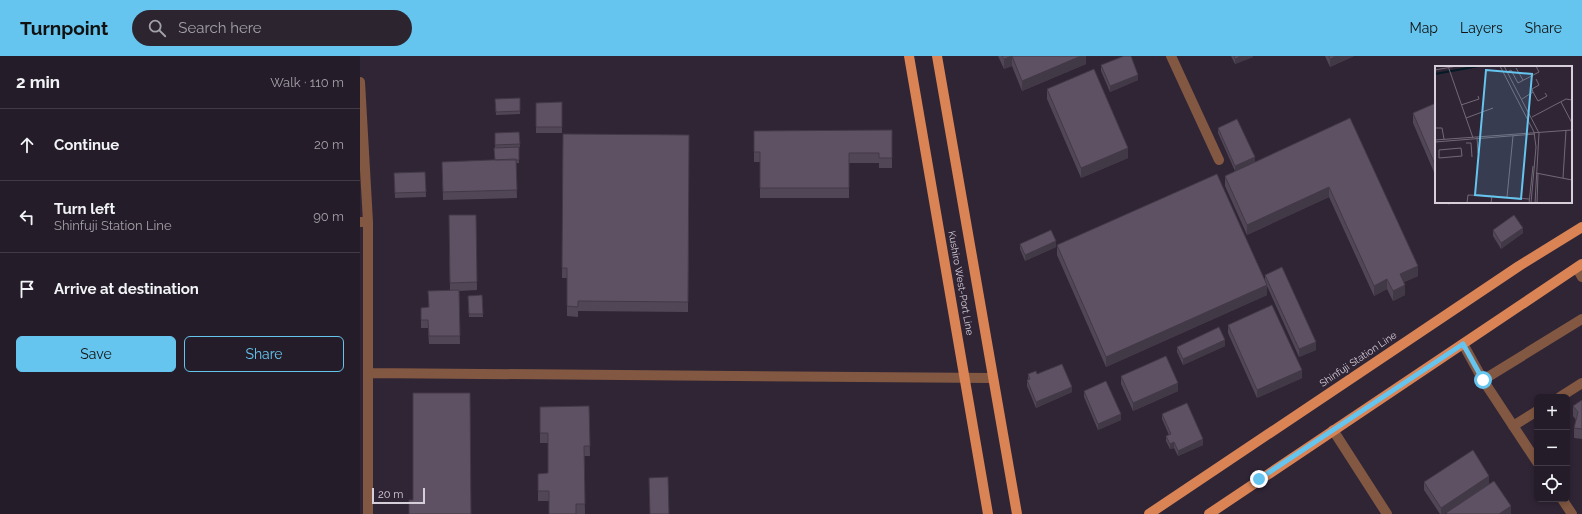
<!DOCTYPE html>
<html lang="en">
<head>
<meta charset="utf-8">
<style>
	:root { --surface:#241c28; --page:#2c2530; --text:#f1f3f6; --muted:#a3a1a8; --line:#413a45; --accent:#65c5ee }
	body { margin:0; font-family:Raleway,sans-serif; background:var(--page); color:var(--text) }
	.controls { position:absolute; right:12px; bottom:12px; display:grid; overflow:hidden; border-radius:6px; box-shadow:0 2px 6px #0003 }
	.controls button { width:36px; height:36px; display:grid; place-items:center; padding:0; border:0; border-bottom:1px solid var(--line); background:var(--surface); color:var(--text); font:20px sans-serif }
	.scale { position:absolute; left:12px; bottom:10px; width:53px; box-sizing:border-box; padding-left:4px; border:2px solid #d6cfda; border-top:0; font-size:11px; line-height:14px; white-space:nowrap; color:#d6cfda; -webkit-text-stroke:3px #302535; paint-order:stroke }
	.stop { position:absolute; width:12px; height:12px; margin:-9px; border:3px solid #65c5ee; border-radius:50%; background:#fff }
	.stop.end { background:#65c5ee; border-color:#fff; box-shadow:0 1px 4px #0008 }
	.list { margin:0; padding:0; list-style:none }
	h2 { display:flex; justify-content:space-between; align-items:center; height:52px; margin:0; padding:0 16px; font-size:17px }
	h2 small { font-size:13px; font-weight:400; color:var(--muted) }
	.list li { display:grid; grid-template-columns:26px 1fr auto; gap:12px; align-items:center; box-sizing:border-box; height:72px; padding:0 16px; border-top:1px solid var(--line) }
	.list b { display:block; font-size:15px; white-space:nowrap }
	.list p { margin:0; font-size:13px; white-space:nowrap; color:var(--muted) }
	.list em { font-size:13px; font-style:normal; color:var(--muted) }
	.actions { display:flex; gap:8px; padding:12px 16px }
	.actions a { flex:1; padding:9px 0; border:1px solid var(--accent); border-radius:6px; text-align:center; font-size:14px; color:var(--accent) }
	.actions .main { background:var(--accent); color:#111 }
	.icon { flex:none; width:22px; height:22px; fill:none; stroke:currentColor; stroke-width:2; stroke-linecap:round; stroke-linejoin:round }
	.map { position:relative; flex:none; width:1222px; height:458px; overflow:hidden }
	header { display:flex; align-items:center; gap:24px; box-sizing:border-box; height:56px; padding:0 20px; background:var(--accent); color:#111 }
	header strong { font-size:19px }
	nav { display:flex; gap:22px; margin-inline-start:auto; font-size:14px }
	.search { width:280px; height:36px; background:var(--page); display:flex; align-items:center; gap:10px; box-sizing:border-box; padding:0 14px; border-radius:22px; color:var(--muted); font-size:15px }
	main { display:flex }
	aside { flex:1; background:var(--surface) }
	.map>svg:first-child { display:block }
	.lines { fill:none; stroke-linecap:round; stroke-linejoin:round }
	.minor { stroke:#825842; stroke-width:10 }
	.major { stroke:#da8355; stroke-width:10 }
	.wall { fill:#514656 }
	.shaded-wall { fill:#423946 }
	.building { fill:#5e5164; stroke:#423946 }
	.route { stroke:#65c5ee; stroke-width:5 }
	.labels { text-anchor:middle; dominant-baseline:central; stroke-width:4; stroke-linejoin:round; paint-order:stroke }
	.street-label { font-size:10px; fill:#d6cfda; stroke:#302535 }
	.inset-river { fill:none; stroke:#041b25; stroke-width:2 }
	.inset-road { fill:none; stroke:#726977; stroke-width:1 }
	.view { fill:#65c5ee; fill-opacity:0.15; stroke:#65c5ee; stroke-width:2 }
	.inset-edge { fill:none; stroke:#d6cfda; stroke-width:2 }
</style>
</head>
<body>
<header>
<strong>Turnpoint</strong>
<div class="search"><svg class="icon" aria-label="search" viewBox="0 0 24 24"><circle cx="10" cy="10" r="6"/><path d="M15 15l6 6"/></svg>Search here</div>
<nav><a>Map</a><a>Layers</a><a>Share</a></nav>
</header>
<main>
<aside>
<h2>2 min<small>Walk · 110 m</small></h2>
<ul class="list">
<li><svg class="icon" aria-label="ahead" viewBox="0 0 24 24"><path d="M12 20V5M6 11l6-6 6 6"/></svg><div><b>Continue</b></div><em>20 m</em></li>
<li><svg class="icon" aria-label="left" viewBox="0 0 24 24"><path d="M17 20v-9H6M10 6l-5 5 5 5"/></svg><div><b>Turn left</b><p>Shinfuji Station Line</p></div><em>90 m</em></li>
<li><svg class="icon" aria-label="arrive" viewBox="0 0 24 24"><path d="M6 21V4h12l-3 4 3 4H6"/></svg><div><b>Arrive at destination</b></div></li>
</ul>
<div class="actions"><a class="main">Save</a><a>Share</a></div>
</aside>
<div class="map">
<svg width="1222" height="458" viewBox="0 0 1222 458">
	<rect width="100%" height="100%" fill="#302535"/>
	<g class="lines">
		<path class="minor" d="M811 0 859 104
			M0 26 8 166
			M0 166H8V458
			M1217 212 1222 221
			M1103 288 1123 324 1222 263
			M8 317 632 322
			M1123 324 1177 406
			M1200 341 1222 327
			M1153 370 1177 355
			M973 374 1027 458
			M1202 443 1212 458"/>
		<path class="major" d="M549 0 628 458
			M577 0 657 458
			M789 458 1159 210 1222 171
			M849 458 1222 208"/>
	</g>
	<path class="wall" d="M638 0H726V8L662 35 652 10 644 13Z
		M871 0H893V1L875 8Z
		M965 0H994L970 11Z
		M741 9 778 24 750 36 741 15Z
		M687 33 768 102 721 122 687 43Z
		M160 42V58L136 59 135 43Z
		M202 46V77H176V47Z
		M1076 47V121L1053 67V57Z
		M990 62 1058 220 1044 226 1045 239 1033 245 1027 233 1014 240 969 141 887 179 865 130V120L875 115 858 77V72L895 106Z
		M532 74V112H519V107H489V142H400V106H394V75Z
		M159 76 160 91H159V107H156L157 142 83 144 82 106 135 104V77Z
		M203 78 329 79 328 256 218 255V261L207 260V222H202Z
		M65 116 66 141 35 142 34 117Z
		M89 159H116L117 234 99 235 100 288H69L68 272H61V260L68 251 90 234Z
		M1133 174 1163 177 1141 193 1133 180Z
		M660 188 696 191 665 205 660 193Z
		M697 189 905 226V219L956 294 939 301 907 230V239L746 311 697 199Z
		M122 239 123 261H109L108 240Z
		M868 269 942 322 897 342 868 277Z
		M865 290 823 309 817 296V291Z
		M668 318H677L712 336 676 352 667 330V324H668Z
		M761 320 818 335 773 355 761 328Z
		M724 335 761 364 738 374 724 341Z
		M1222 344V383L1214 382V372L1216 364 1213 360V350Z
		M229 350 230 400H224L225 458H216L189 445H178V418L188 417V387H180V351Z
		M802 358 843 389 818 400 814 392 810 393 806 385V380L809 379 802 363Z
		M1064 426 1129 428 1151 458H1086V457L1125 431 1084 458H1080L1064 434Z"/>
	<path class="shaded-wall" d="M652 0V10L644 13V3Z
		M721 0H726V8L662 35V25Z
		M881 0H893V1L875 8V3Z
		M976 0H994L970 11V3Z
		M778 19V24L750 36V30Z
		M768 92V102L721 122V112Z
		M895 101V106L875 115V110Z
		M969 131V141L887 179V169Z
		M1088 146H1096L1088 149Z
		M1163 172V177L1141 193V187Z
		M696 185V191L665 205V199Z
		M1058 210V220L1040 228V218Z
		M1027 223V233L1014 240V230Z
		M907 229V239L746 311V301Z
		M1045 229V239L1033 245V235Z
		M865 284V290L823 309V303Z
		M956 286V294L939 301V293Z
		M942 314V322L897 342V334Z
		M818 327V335L773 355V347Z
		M712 331V336L676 352V346Z
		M761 358V364L738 374V368Z
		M843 383V389L818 400V395Z
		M814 386V392L810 393V388Z
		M1129 420V428L1084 458H1081V452Z
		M1151 450V458H1139Z"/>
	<path class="building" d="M642 0H652L644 3Z
		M652 0H721L662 25Z
		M764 0H771L778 19 750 30 741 9Z
		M874 0H881L875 3Z
		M969 0H976L970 3Z
		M734 13 768 92 721 112 687 33Z
		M160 42V55L136 56 135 43Z
		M202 46V71H176V47Z
		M1076 47V111L1053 57Z
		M990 62 1058 210 1040 218 1045 229 1033 235 1027 223 1014 230 969 131 887 169 865 120Z
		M877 63 895 101 875 110 858 72Z
		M532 74V102H519V97H489V132H400V96H394V75Z
		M159 76 160 88 135 89V77Z
		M203 78 329 79 328 246 218 245V251L207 250V212H202Z
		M159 91V104H135L134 92Z
		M156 103 157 134 83 136 82 106Z
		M65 116 66 136 35 137 34 117Z
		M857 118 907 229 746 301 697 189Z
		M89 159H116L117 226 90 227Z
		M1154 159 1163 172 1141 187 1133 174Z
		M691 174 696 185 665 199 660 188Z
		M922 211 956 286 939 293 905 219Z
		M99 234 100 280H69L68 264H61V252L69 251 68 235Z
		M122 239 123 258H109L108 240Z
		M912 249 942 314 897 334 868 269Z
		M859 271 865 284 823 303 817 291Z
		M806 300 818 327 773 347 761 320Z
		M702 308 712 331 676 346 667 324 670 323 668 318 676 315 677 318Z
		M746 325 761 358 738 368 724 335Z
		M53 337H110L111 458H49V444H53Z
		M1222 344V373L1214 372 1218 356 1213 350Z
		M827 347 843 383 818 395 814 386 810 388 806 380 811 378 802 358Z
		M229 350 230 390H224L225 448H216V458H189V435H178V418L188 417V377H180V351Z
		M1113 394 1129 420 1081 452 1064 426Z
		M308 421 309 458H290L289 422Z
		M1134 425 1151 450 1139 458H1087L1086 457Z"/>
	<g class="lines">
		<path class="route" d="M899 423 1103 288 1123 324"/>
	</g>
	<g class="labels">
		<g class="street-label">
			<text transform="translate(601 227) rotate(80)">Kushiro West-Port Line</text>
			<text transform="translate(998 303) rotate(-34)">Shinfuji Station Line</text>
		</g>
	</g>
	<g transform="translate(1075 10)">
		<rect width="137" height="137" fill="#302535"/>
		<path class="inset-river" d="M0 8 44 0"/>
		<path class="inset-road" d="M13 0 38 72M65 0 99 66 101 81 96 137M69 0 104 67 100 137M81 2 88 14M0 4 22 0M72 6 76 4 83 17M83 17 104 6 101 0M98 26 97 23 104 19 101 13M87 33 98 26 103 35 112 30 110 27M126 36 137 57M26 39 44 33 43 30M97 51 131 33 137 34M31 52 58 42M0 62H7L9 73M42 71 43 87M0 74 137 64M0 76 100 68M31 77H36L37 91M26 82 27 90 4 92V84ZM101 107 137 114M128 112 131 64M72 131 78 70M32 137 33 129 56 130M56 137 57 130 94 133M94 137 98 100M102 137 103 107"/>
		<path class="view" d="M51 4 97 8 86 133 40 129Z"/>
		<rect width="137" height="137" class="inset-edge"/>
	</g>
</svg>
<div class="controls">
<button>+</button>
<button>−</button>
<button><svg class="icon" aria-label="locate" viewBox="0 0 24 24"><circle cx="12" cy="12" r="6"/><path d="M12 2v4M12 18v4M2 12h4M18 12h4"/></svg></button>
</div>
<div class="scale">20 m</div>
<div class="stop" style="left:1123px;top:324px"></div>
<div class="stop end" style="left:899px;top:423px"></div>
</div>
</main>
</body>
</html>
